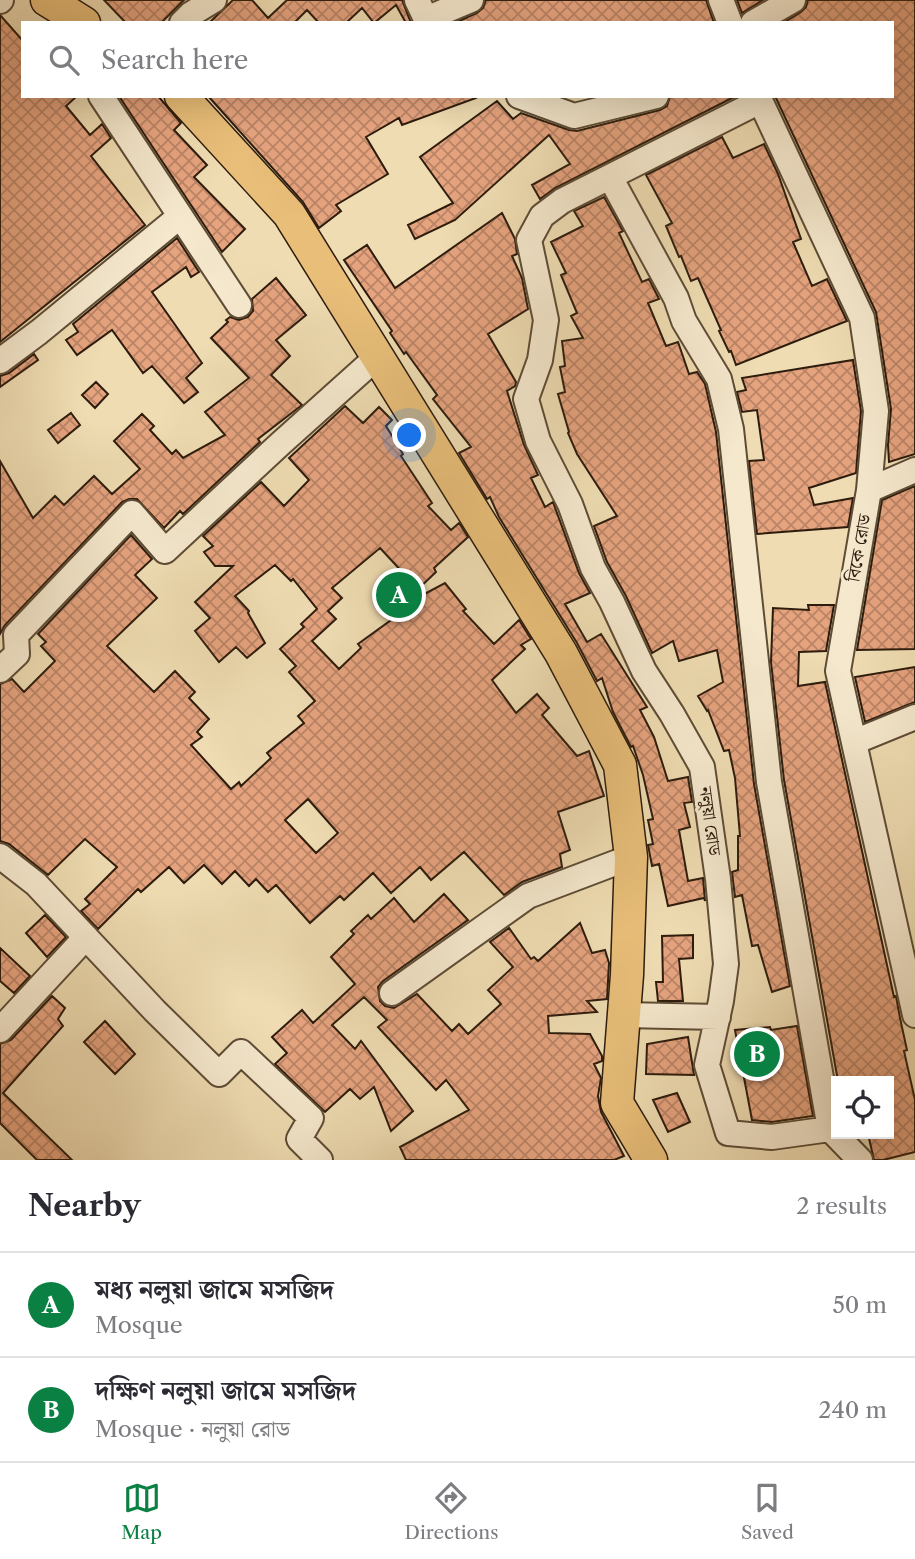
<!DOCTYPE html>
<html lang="en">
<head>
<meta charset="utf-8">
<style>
	:root { --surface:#fff; --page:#f2f2f3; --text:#2b2b33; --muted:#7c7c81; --line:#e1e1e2; --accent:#0b8043 }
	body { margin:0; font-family:"Libre Caslon Text","Noto Serif Bengali",serif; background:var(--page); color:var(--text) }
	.controls { position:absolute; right:21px; bottom:21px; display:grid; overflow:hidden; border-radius:0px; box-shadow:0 7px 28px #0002 }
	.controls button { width:63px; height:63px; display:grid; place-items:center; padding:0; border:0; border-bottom:2px solid var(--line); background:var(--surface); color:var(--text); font:35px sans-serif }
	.you { position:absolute; left:410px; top:436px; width:24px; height:24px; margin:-18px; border:5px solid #fff; border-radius:50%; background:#1a73e8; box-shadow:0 0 0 10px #1a73e833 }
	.badge { display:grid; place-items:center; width:46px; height:46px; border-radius:50%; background:var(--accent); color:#fff; font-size:23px; font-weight:700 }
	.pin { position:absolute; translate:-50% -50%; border:4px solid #fff; box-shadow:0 2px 7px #0006 }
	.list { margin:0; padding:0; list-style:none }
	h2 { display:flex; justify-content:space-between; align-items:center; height:91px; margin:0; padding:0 28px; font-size:30px }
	h2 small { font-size:23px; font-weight:400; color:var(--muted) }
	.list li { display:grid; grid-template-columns:46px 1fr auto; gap:21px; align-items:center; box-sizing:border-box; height:105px; padding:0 28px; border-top:2px solid var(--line) }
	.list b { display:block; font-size:26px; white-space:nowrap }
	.list p { margin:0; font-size:23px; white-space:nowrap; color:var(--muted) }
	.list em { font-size:23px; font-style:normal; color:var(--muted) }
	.icon { flex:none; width:38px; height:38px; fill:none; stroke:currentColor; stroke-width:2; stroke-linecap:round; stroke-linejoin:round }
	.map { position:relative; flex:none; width:915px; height:1160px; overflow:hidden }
	.search { position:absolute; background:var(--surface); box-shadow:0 7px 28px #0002; left:21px; right:21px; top:21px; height:77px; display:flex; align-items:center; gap:18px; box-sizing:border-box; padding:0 24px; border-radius:0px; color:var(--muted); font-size:26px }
	.sheet { height:301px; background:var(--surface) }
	nav { display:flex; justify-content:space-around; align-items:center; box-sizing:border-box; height:98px; border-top:2px solid var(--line); background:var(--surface); font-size:19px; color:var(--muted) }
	nav a { display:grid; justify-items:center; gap:4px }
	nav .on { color:var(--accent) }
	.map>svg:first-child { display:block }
	.building { fill:url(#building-cross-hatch); stroke:#2d1c0d; stroke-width:2; fill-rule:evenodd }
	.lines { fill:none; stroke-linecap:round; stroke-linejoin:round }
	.minor-casing { stroke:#5e4c36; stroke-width:28 }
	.major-casing { stroke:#2d1c0d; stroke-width:35 }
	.minor { stroke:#f5e8cd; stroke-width:24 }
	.major { stroke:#e8be79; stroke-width:32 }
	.labels { text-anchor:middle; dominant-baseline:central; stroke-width:6; stroke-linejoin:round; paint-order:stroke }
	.street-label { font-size:18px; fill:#2d1c0d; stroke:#f5e8cd }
</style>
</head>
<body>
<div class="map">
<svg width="915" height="1160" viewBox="0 0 915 1160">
	<defs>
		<pattern id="building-cross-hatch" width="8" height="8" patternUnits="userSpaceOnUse" patternTransform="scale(1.75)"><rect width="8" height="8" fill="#e5a37e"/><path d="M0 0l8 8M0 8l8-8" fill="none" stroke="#ba8466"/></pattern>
	</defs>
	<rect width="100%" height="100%" fill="#efdcb2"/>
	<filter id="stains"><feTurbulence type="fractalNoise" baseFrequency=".00286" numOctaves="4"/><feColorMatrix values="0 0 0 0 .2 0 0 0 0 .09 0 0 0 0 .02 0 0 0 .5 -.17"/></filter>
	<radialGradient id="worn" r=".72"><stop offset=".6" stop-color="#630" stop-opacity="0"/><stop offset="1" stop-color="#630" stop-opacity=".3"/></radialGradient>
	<path class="building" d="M104 0H184L161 23H126Z
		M233 0H252L268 18 287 0H402L411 23H406L396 5 374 23 362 8 346 23H319L307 10 294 23H209Z
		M486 0H706L714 23H455L477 13 483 8Z
		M737 0H763L742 13Z
		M808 0H915V454L889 462 888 445 891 409 876 312 775 96H892V23H783L801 12 806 7Z
		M0 15 23 41V96H77L66 106 90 135 102 124 111 138 91 156 145 225 0 342Z
		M119 96H158L181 123 174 130 207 165 194 177 245 229 222 252Z
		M208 96H475L476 98 402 125 399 118 366 137 388 174 336 205 341 211 319 228 303 202Z
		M670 96H736L555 188 540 199 532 185 570 164 549 135 455 220 415 239 408 225 453 203 420 157 497 101 513 119 521 113 569 130 577 131 660 110 667 106Z
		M722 137 733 158 764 144 778 174 801 239 793 242 812 286 827 279 847 321 736 365 731 351 729 352 719 331 721 330 698 278 691 281 681 256 679 257 666 226 672 223 646 175Z
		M604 197 623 231 619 233 642 282 649 279 659 299 648 303 666 346 678 342 689 374 697 372 705 384 716 432 754 784 790 986 772 992 758 945 752 946 742 895 735 897 732 872 738 870V836H740L735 778 729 750 724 751 708 710 707 711 698 696 723 682 717 650 679 661 673 641 652 653 626 596 607 562 594 526 617 516 577 454 568 433 569 432 558 394 565 392 560 367 565 366 562 341 583 338 571 316 577 313 561 275 566 273 551 242 583 226 574 211Z
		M502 213 515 239 517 254 512 256 522 278 528 309 488 334 516 382 515 386 507 391 524 445 538 475 531 478 545 507 553 502 579 573 590 593 565 604 587 642 601 634 647 707 640 710 654 737 668 781 688 777 692 802 684 803 690 827 679 830 688 881 703 878 705 901 704 898 668 906 659 864 652 866 648 845 653 844 648 820 653 819 643 775 633 746 631 747 613 712 602 678 597 681 577 643 499 517 490 497 487 499 459 453 471 447 433 399 437 395 406 352 404 354 390 333 392 331 344 260 367 245 395 288Z
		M177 238 199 272 191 277 186 267 152 292 202 363 186 378 198 392 184 403 152 366 143 373 112 330 77 355 66 340 78 332 73 324Z
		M276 278 306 315 276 340 290 356 271 375 302 405 258 439 260 442 183 514 180 511 164 528 137 499H129L122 502 5 625 0 634V461L33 518 55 496 64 505 94 476 112 494 140 469 114 441 142 414 154 426 150 430 172 454 176 450 183 458 225 435 205 412 249 378 211 338 228 322 226 320 230 317 239 320 248 317 253 311 252 299Z
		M34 354 38 360 0 387V376L9 373Z
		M853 360 861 411 856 473 809 488 814 505 853 498 848 527 757 534 749 461 764 460 757 410 742 412 737 392 746 390 742 378Z
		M96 382 108 394 95 408 82 395Z
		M345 406 363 423 379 407 392 420 386 426 403 454 401 456 432 503 428 506 451 530 459 523 468 537 434 568 436 572 398 608 445 583 466 609 463 611 494 644 519 620 531 639 521 645 525 649 492 680 516 713 537 694 549 708 542 715 577 756 589 751 604 796 558 812 570 850 560 854 562 867 522 882 504 895 464 852 431 880 420 867 391 893 373 873 344 900 340 896 310 923 276 885 268 892 256 879 249 886 235 871 222 884 204 865 184 883 169 867 141 892 138 889 98 929 81 911 90 904 85 899 117 867 85 839 48 875 9 844 0 841V684L12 679 24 692 55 661 41 646 46 642 38 634 131 535 152 559 135 575 157 598 107 646 154 692 175 671 195 692 189 698 209 719 197 732 202 737 191 745 231 789 239 782 241 786 271 758 267 753 304 723 298 716 315 701 289 672 296 666 280 649 304 627 301 624 317 609 293 579 291 581 275 565 235 596 249 611 248 613 265 643 247 658 236 647 219 662 195 631 210 618 195 602 233 566H215L204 552 213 546 203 536 261 482 284 506 309 480 289 458ZM380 548 406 576 382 594 398 615 358 644 361 648 339 669 312 641 336 619 328 611 342 598 332 588ZM308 799 338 833 316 853 285 820Z
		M71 413 80 425 58 443 48 430Z
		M915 486V649L857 650 882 500Z
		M808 605H834L826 651 799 652 798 686 825 682 894 997 896 996 900 1018 907 1050 904 1051 915 1100V1152L883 1160H874L868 1134H889V1081H838L784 780 771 662 773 608 809 610Z
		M915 667V702L865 722 855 677Z
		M444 894 468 920 383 981 378 987 380 1001 385 1006 394 1008 417 994 452 1031 459 1024 468 1034 501 1004 488 990 513 967 490 942 509 928 531 959 534 957 538 961 580 923 592 953 605 950 609 963 607 999 587 1001 597 1012 548 1016 549 1033 590 1034 602 1056V1061L594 1064 601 1078 598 1096 601 1112 624 1156 614 1160H406L400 1147 469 1110 446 1080 436 1090 378 1027 387 1020 364 997 332 1025 355 1049 361 1041 413 1111 391 1131 374 1087 360 1099 350 1089 325 1112 275 1064 287 1053 272 1037 302 1010 313 1023 355 984 331 957 354 934 351 931 368 915 371 919 394 898 414 922Z
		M45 915 66 937 47 957 26 933Z
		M693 935V958L679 959 683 1001H658L656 982H663L662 936Z
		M0 948 30 976 14 993 0 981Z
		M52 996 65 1008 58 1019 63 1026 3 1093 72 1160H37L0 1123V1044L11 1040Z
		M105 1021 135 1054 115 1074 84 1042Z
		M797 1026 813 1116 772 1122 752 1120 735 1030 770 1027 771 1030Z
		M688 1037 694 1075 646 1074 647 1044Z
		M677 1093 690 1122 668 1132 653 1100Z"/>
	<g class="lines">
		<defs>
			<path id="minor" d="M417 0 426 19 471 0
				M721 0 730 23
				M0 1 1 0
				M182 23 191 14 214 0
				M753 23 793 0
				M101 96 239 305
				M519 96 574 116 656 96
				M758 96 862 318 876 411 869 490 838 671 915 1015
				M760 101 562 201 542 216 529 240 546 320 540 360 526 399 538 441 570 504 593 568 612 602 644 671 672 714 702 767 718 879 726 964 721 1001 707 1065 728 1133 772 1137 830 1129 860 1160
				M610 177 676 298 684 321 719 379 731 429 769 782 830 1129
				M0 361 39 332 179 217
				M869 490 915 470
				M0 670 17 654 16 635 132 513 165 551 280 444 377 357
				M854 742 915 717
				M0 856 36 884 155 1011 219 1074 241 1052 311 1118 299 1139 320 1160
				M392 993 528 896 631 857
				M624 1015 718 1017
				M0 1030 86 937"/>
			<path id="major" d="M47 0 84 23
				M181 96 289 214 561 653 620 765 631 857 627 975 617 1103 651 1160"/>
		</defs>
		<use href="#minor" class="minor-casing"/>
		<use href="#major" class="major-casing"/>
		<use href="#minor" class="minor"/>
		<use href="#major" class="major"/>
	</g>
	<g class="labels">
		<g class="street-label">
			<text transform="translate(859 548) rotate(-80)">বিকে রোড</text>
			<text transform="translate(710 821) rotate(82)">নলুয়া রোড</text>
		</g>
	</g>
	<rect width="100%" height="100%" filter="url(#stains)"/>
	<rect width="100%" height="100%" fill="url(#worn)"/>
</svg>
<div class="controls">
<button><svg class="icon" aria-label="locate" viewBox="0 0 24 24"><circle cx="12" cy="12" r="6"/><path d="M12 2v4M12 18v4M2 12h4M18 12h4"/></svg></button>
</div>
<div class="you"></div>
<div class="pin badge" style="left:399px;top:595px">A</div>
<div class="pin badge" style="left:757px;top:1054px">B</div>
<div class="search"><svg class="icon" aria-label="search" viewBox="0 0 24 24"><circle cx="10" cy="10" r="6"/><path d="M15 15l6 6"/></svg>Search here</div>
</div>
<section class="sheet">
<h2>Nearby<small>2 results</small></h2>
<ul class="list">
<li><span class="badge">A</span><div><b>মধ্য নলুয়া জামে মসজিদ</b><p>Mosque</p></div><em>50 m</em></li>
<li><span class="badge">B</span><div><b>দক্ষিণ নলুয়া জামে মসজিদ</b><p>Mosque · নলুয়া রোড</p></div><em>240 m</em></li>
</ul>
</section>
<nav>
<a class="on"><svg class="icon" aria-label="map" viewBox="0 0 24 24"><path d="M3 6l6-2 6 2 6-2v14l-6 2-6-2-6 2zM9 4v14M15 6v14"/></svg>Map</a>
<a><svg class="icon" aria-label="directions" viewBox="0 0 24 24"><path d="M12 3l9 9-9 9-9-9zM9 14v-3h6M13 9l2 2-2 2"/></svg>Directions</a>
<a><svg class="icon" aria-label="saved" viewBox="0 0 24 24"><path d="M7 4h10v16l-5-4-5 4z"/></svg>Saved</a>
</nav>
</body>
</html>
